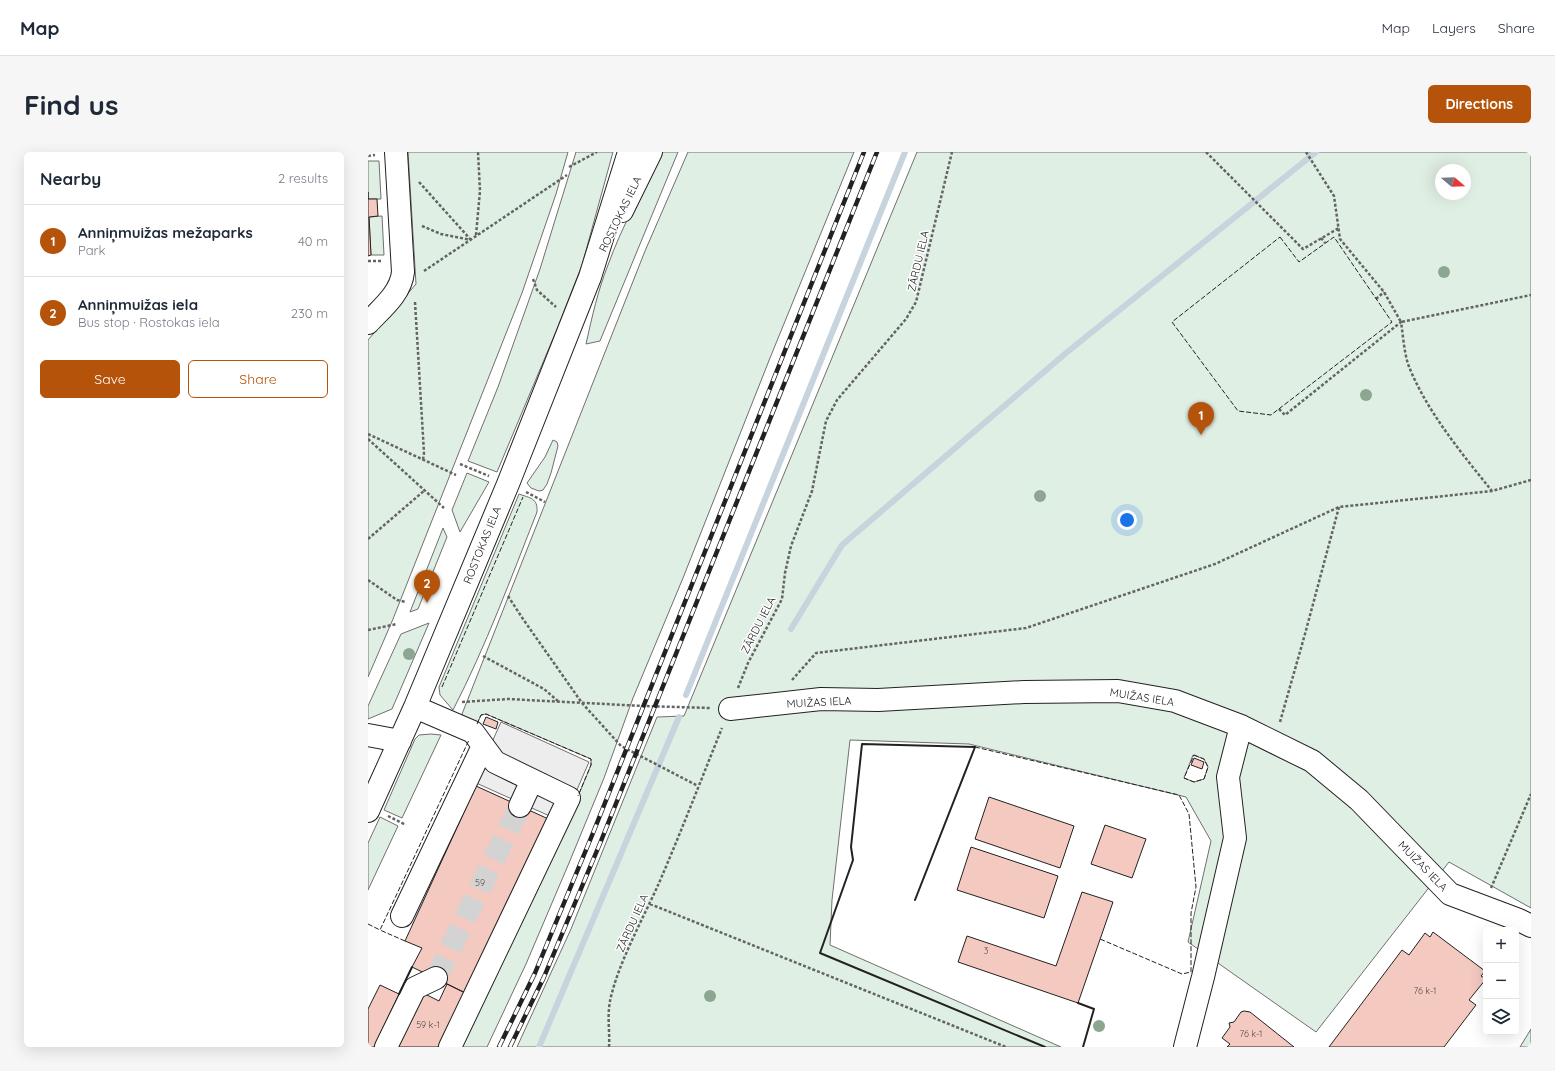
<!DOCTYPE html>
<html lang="en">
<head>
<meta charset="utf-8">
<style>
	:root { --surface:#fff; --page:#f6f6f7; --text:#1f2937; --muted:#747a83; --line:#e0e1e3; --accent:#b45309 }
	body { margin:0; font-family:Quicksand,sans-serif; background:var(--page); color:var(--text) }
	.controls { position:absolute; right:12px; bottom:12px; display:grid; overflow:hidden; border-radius:6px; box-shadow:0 4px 16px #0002 }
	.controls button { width:36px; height:36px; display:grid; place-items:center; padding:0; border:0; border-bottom:1px solid var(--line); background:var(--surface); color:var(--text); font:20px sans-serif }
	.compass { position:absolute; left:1067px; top:12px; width:36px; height:36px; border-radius:50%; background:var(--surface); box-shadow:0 4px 16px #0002; rotate:109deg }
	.you { position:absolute; left:759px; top:368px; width:14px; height:14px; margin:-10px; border:3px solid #fff; border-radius:50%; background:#1a73e8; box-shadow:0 0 0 6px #1a73e833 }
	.badge { display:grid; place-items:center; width:26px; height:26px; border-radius:50%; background:var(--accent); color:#fff; font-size:13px; font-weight:700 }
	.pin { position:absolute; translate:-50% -33px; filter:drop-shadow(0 1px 2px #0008) }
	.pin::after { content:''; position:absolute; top:21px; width:14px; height:12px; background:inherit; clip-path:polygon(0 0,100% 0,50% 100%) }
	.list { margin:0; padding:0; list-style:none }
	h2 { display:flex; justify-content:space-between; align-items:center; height:52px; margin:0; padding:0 16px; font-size:17px }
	h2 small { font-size:13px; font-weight:400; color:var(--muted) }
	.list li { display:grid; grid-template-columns:26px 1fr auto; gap:12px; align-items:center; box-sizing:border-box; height:72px; padding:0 16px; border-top:1px solid var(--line) }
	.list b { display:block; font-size:15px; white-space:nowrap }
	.list p { margin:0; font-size:13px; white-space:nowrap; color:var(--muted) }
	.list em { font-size:13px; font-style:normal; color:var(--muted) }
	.actions { display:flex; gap:8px; padding:12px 16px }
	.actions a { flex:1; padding:9px 0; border:1px solid var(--accent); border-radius:6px; text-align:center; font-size:14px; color:var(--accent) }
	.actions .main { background:var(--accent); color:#fff }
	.icon { flex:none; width:22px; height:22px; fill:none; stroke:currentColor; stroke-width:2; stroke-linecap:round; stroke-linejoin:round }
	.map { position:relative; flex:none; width:1163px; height:895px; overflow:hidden; border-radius:6px }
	header { display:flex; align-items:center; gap:24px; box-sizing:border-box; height:56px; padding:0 20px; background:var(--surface); border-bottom:1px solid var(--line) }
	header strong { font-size:19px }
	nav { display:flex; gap:22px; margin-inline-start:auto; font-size:14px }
	.intro { display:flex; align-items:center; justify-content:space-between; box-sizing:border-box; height:96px; padding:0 24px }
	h1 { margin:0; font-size:28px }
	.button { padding:10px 18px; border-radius:6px; background:var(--accent); color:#fff; font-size:14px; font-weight:700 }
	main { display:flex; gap:24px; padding:0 24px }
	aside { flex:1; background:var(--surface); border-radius:6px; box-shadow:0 4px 16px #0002 }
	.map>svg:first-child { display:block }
	.green { fill:#e0efe3; stroke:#6f6f6f; fill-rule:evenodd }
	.parking { fill:#ededed; stroke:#6f6f6f }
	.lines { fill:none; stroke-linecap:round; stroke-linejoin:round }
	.stream { stroke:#c7d3dd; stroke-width:6 }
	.building { fill:#f3c9c0; stroke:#222 }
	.minor-tunnel { stroke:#d3d3d3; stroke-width:22; stroke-dasharray:22 11; stroke-linecap:butt }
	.minor-casing { stroke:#222; stroke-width:24 }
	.path { stroke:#646464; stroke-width:2.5; stroke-dasharray:3 2; stroke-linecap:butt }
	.minor { stroke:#fff; stroke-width:22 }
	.rail-casing { stroke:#222; stroke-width:4.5 }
	.rail { stroke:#fff; stroke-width:3; stroke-dasharray:9; stroke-linecap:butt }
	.fence { stroke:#222; stroke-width:1; stroke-dasharray:5 2; stroke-linecap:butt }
	.wall { stroke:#222; stroke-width:2 }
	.tree { fill:#8da692 }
	.labels { text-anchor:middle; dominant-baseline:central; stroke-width:3; stroke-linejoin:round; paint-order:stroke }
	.number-label { font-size:9px; fill:#564c4a }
	.street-label { font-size:11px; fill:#222; stroke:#fff }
</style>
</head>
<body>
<header>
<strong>Map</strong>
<nav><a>Map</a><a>Layers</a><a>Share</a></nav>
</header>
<div class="intro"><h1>Find us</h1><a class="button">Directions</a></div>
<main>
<aside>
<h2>Nearby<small>2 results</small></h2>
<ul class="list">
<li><span class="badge">1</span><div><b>Anniņmuižas mežaparks</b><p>Park</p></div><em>40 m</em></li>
<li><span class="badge">2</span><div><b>Anniņmuižas iela</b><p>Bus stop · Rostokas iela</p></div><em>230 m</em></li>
</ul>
<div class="actions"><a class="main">Save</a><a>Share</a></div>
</aside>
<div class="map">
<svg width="1163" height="895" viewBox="0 0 1163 895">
	<rect width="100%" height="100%" fill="#fff"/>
	<path class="green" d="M40 0H200L188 42 154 141 25 467 0 525V188L48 132Z
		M208 0H245L214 113 189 177 129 320 100 309 130 235 172 117Z
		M293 0H310L232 189 218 192C224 165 230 138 240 113 254 74 275 37 293 0Z
		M320 0H486L402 206 315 426 265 546 236 626 201 711 158 812 119 895H90L190 692 223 613V607L118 562 113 563 109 572 95 565 94 562 277 99Z
		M549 0H1163V756L1081 710 948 880 820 790 843 689 818 645 601 592 482 588 464 748 462 793 693 895H149L203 777 289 565 316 564ZM1073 18H1097V42H1073ZM825 603 836 607 840 615 836 627 826 630 816 626Z
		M0 9H11L13 47H0Z
		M14 64 16 103H3L1 65Z
		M185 288 189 290 190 294 183 321 179 332 175 338 171 339 163 336 159 331 177 305Z
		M99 321 121 330 92 380 84 358Z
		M151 342C162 346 170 346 169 360 143 426 118 494 85 558L72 543 71 535Z
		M75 376 79 385 50 457 42 460Z
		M61 471 24 557 0 567V554L33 482Z
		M63 582 73 583 34 666 16 658 47 587 51 583Z
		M12 665 30 674 0 738V691Z
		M1163 877V895H1152Z"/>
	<path class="parking" d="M133 570 221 610 195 670 106 630Z"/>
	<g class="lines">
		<path class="stream" d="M423 477 474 393 698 201 948 0
			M318 543 537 0
			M171 895 311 565"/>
	</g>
	<path class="building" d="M0 40V47H9L10 64 1 65 3 103 0 104Z
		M118 565 130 570 128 577 115 572Z
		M826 606 836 610 834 617 823 613Z
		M108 634 187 670 106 845 44 815 54 796 37 789Z
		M621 645 706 674 692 716 607 687Z
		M737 673 778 687 764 726 723 712Z
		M603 695 690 724 676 766 589 738Z
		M714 740 745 750 710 851 590 810 599 784 688 814Z
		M1065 780 1117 819 1113 824 1118 827 1101 848 1108 853 1076 895H961L1034 798 1041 803 1057 781 1062 785Z
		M79 832 97 841 70 895H27L53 840 71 849Z
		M12 833 31 842 6 895H0V857Z
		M876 859 882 860 926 895H859L862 892 854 886 862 875 861 871 866 870 873 860Z"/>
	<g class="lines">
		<path class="minor-tunnel" d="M68 826 152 654"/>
		<defs>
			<path id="minor" d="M254 59 283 0
				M0 171C14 156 33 141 35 120L28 0
				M47 555 105 580 127 610 201 646 82 895
				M362 557 453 547 510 548 656 540 750 539 807 549 873 574 944 609 991 648 1082 742 1151 768 1163 774
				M0 583 32 589
				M152 654 164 628
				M0 659 47 555 140 332 222 125 261 0
				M34 764 115 594
				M18 895 47 836 68 826
				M817 895 835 825 867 686 860 625 873 574"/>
		</defs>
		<use href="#minor" class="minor-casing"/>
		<path class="path" d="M838 0 935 97 971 76
			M938 0 966 44 972 87 1016 140 1033 170 1163 143
			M0 4 7 3
			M201 15 229 0
			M51 30 103 88
			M54 74 73 82 103 88
			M108 83 112 39 110 0
			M953 86 957 91
			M0 109H13
			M56 119 199 23
			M165 127 169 138 188 155
			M1008 147 1016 140
			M47 150 56 301 55 308
			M911 257 917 263 1033 170C1035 183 1036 199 1040 212 1057 257 1094 302 1124 339
			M0 282 88 323
			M0 287 76 356
			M92 312 121 324
			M158 340 177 350
			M0 387 57 338
			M0 428 29 448 38 450
			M140 444 155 467 214 551 253 594 330 634
			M0 478 29 472
			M115 504 176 537 191 550
			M424 528 448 501 658 476 847 412 971 355 1124 339 1163 328
			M370 536 380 511 414 447 417 421 423 394 444 339 458 269 469 248 538 167 548 150 584 0
			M94 550 140 547 275 554 342 556
			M912 570 937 482 971 355
			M20 664 38 673
			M1123 736 1163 642
			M282 752 638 895
			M241 895C242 880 239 865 242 849 250 811 275 767 291 731 313 680 333 628 354 576"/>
		<use href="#minor" class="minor"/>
		<defs>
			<path id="rail" d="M131 895 167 821 225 681 496 0
				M142 895 176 825 233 689 509 0"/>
		</defs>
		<use href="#rail" class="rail-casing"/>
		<use href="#rail" class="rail"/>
		<path class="fence" d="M912 85 931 110 966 85 1024 170 903 263 870 259 804 170Z
			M74 535 155 345
			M109 572 113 563 118 562 223 607V613L210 644
			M607 595 811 643 821 662 828 735 823 761V820L814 822 732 787
			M826 603 836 607 840 615 836 627 826 630 816 626Z
			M0 772 12 778
			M37 789 12 778 101 588"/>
		<path class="wall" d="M547 748 607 595 494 592 483 695 485 708 452 801 677 895
			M31 842 44 815
			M710 851 726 857 715 895"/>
	</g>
	<g class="tree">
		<circle cx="1076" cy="120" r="6"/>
		<circle cx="998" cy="243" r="6"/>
		<circle cx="672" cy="344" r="6"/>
		<circle cx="41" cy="502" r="6"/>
		<circle cx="342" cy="844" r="6"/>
		<circle cx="731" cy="874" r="6"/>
	</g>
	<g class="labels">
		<g class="number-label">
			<text x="112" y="730">59</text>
			<text x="618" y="798">3</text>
			<text x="1057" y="838">76 k-1</text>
			<text x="60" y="872">59 k-1</text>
			<text x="883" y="881">76 k-1</text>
		</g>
		<g class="street-label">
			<text transform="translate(252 62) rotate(-64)">ROSTOKAS IELA</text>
			<text transform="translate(550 109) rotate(-77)">ZĀRDU IELA</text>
			<text transform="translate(114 393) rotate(-68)">ROSTOKAS IELA</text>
			<text transform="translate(390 473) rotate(-63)">ZĀRDU IELA</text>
			<text transform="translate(774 545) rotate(9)">MUIŽAS IELA</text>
			<text transform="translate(451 550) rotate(-3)">MUIŽAS IELA</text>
			<text transform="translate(1055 714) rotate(46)">MUIŽAS IELA</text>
			<text transform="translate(264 771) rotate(-66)">ZĀRDU IELA</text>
		</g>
	</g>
</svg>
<div class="controls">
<button>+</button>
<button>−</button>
<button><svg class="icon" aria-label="layers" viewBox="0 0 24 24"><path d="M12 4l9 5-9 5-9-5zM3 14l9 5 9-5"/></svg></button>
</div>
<svg class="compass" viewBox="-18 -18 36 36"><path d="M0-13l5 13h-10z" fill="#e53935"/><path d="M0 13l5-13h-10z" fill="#747a83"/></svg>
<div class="you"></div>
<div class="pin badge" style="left:833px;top:283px">1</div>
<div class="pin badge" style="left:59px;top:451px">2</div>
</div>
</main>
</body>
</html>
